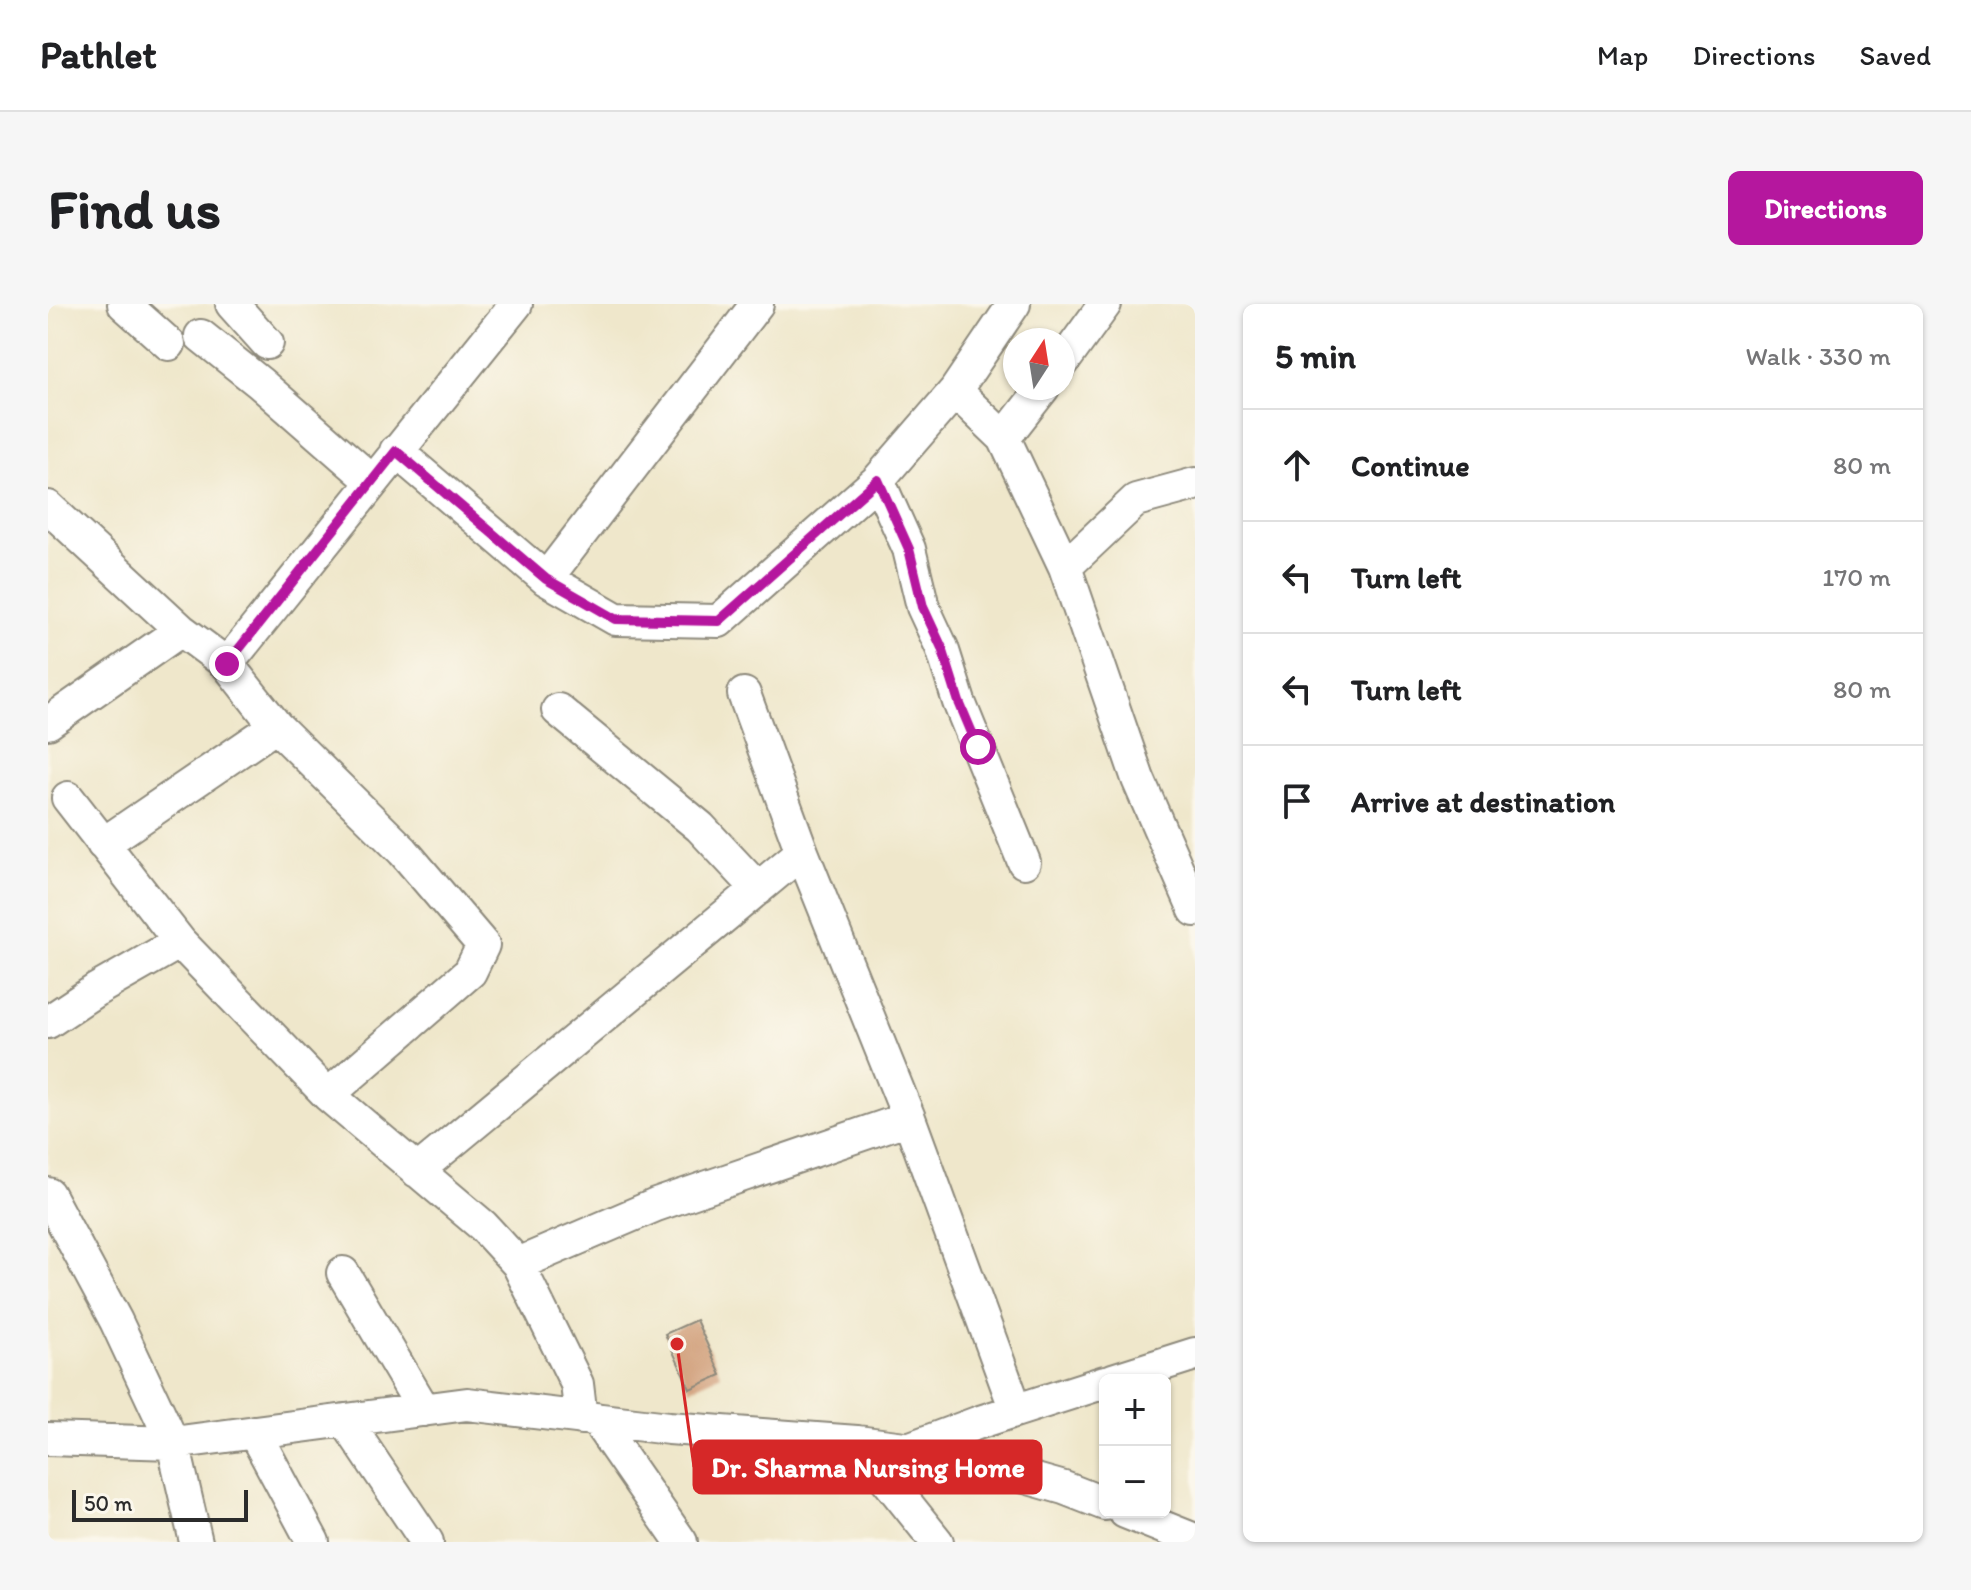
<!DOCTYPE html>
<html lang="en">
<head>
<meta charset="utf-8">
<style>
	:root { --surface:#fff; --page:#f6f6f6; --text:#202124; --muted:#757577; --line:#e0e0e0; --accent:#b5179e }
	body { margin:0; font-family:Itim,sans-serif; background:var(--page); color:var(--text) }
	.controls { position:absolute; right:24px; bottom:24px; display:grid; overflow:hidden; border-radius:12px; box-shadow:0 2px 6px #0004 }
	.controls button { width:72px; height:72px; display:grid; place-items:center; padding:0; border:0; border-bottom:2px solid var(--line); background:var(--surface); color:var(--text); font:40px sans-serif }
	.compass { position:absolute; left:955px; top:24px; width:72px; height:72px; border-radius:50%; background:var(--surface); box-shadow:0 2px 6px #0004; rotate:12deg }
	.scale { position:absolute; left:24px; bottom:20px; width:176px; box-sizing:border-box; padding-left:8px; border:4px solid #2b2b2b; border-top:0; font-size:22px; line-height:28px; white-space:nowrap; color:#2b2b2b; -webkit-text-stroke:6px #fbf7ec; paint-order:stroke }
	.stop { position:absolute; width:24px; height:24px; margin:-18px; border:6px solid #b5179e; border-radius:50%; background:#fff }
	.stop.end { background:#b5179e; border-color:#fff; box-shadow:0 2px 8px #0008 }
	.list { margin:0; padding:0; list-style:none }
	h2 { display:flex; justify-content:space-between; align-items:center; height:104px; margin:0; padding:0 32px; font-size:34px }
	h2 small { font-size:26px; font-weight:400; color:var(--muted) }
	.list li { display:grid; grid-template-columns:52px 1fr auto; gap:24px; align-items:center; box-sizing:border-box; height:112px; padding:0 32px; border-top:2px solid var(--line) }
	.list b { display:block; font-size:30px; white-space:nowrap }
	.list em { font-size:26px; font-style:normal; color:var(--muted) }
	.icon { flex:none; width:44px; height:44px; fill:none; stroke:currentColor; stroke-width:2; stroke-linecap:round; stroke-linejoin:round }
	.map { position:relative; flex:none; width:1147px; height:1238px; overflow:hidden; border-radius:12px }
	header { display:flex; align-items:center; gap:48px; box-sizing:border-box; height:112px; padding:0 40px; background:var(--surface); border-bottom:2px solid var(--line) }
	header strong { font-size:38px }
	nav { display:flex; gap:44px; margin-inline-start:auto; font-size:28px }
	.intro { display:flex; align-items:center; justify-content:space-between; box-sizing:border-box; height:192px; padding:0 48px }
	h1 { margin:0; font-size:56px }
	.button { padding:20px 36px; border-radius:12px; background:var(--accent); color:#fff; font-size:28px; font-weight:700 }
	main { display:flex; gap:48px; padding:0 48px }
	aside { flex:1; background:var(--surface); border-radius:12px; box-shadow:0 2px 6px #0004 }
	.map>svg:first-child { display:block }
	.building { fill:#d4a683 }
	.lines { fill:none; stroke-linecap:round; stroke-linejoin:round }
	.minor-casing { stroke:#8d897b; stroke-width:36 }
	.minor { stroke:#fff; stroke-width:32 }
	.route { stroke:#b5179e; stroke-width:10 }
	.leader { fill:none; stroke:#d62828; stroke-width:3 }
	.callout-dot { fill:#d62828; stroke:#fbf7ec; stroke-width:3 }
	.callout { fill:#d62828; stroke:#d62828; stroke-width:3 }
	.callout-label { font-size:28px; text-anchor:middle; font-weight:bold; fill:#fff }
</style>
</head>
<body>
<header>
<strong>Pathlet</strong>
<nav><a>Map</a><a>Directions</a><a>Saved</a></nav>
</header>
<div class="intro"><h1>Find us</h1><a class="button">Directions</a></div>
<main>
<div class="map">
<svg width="1147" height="1238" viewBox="0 0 1147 1238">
	<rect width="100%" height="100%" fill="#fbf7ec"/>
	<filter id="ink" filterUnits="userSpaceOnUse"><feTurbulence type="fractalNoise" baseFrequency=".0125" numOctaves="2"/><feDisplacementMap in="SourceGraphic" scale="16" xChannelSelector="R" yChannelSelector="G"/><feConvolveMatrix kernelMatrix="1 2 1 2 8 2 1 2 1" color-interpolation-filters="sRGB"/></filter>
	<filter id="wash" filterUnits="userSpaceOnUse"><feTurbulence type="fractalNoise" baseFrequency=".006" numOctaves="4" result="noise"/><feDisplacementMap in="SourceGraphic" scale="32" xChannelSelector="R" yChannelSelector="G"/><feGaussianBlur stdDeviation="1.8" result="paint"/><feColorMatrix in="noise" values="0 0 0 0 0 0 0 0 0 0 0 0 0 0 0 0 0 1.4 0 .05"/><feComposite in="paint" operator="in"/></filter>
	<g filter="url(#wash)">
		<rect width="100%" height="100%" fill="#efe7cb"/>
		<g id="blocks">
			<path class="building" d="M648 1016 673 1071 642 1085 617 1030Z"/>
		</g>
	</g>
	<g filter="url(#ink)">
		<use href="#blocks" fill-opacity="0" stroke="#8d897b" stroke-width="2"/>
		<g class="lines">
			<defs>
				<path id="minor" d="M76 0 121 40
					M184 0 219 39
					M153 32 212 79 324 177
					M1015 58 1057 0
					M907 87 956 134 1017 263 1090 475 1147 606
					M956 134 995 84
					M348 147 498 275 568 315 671 317 830 176 907 87 966 0
					M830 176 861 245 875 303 894 344 911 398 976 558
					M0 203 133 326 179 360 228 422 355 547 435 641 422 668 280 791
					M1017 263 1088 196 1147 180
					M498 275 709 0
					M179 360 468 0
					M696 390 754 548 861 814 968 1106
					M510 406 652 523 710 585
					M0 419 133 326
					M20 494 132 638 280 791 435 922 470 960 529 1080 533 1114
					M55 540 228 422
					M0 718 48 686 132 638
					M369 867 754 548
					M0 890 68 1017 125 1139 148 1238
					M470 960 608 901 861 814
					M295 969 376 1106
					M1065 1076 1147 1050
					M548 1115 633 1238
					M297 1116 379 1238
					M206 1128 265 1238
					M0 1135 125 1139 419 1100 621 1124 809 1138 889 1148 1016 1184 1057 1200
					M809 1138 889 1238
					M865 1143 929 1119 1057 1078
					M1077 1208 1147 1236"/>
			</defs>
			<use href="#minor" class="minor-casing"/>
			<use href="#minor" class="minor"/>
		</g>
	</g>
	<g class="lines" filter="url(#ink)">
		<path class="route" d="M179 360 348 147 498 275 568 315 671 317 830 176 861 245 875 303 894 344 911 398 930 443"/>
	</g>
	<path class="leader" d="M629 1040L646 1163"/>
	<circle class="callout-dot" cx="629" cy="1040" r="8"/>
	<rect class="callout" x="646" y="1137" width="347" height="52" rx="8"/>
	<g class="callout-label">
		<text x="820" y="1173">Dr. Sharma Nursing Home</text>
	</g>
</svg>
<div class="controls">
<button>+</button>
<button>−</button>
</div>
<svg class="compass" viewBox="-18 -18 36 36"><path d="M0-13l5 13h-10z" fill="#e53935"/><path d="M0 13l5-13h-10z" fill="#757577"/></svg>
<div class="scale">50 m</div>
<div class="stop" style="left:930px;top:443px"></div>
<div class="stop end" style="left:179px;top:360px"></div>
</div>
<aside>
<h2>5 min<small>Walk · 330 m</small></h2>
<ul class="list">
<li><svg class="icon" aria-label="ahead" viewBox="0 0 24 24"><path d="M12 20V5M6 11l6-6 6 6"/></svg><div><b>Continue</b></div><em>80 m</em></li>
<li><svg class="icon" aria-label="left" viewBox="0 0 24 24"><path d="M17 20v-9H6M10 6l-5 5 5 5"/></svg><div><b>Turn left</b></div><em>170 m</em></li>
<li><svg class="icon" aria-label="left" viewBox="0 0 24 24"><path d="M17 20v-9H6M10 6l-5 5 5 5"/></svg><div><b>Turn left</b></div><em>80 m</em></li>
<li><svg class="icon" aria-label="arrive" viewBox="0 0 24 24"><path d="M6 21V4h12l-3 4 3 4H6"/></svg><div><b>Arrive at destination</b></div></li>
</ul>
</aside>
</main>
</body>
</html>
